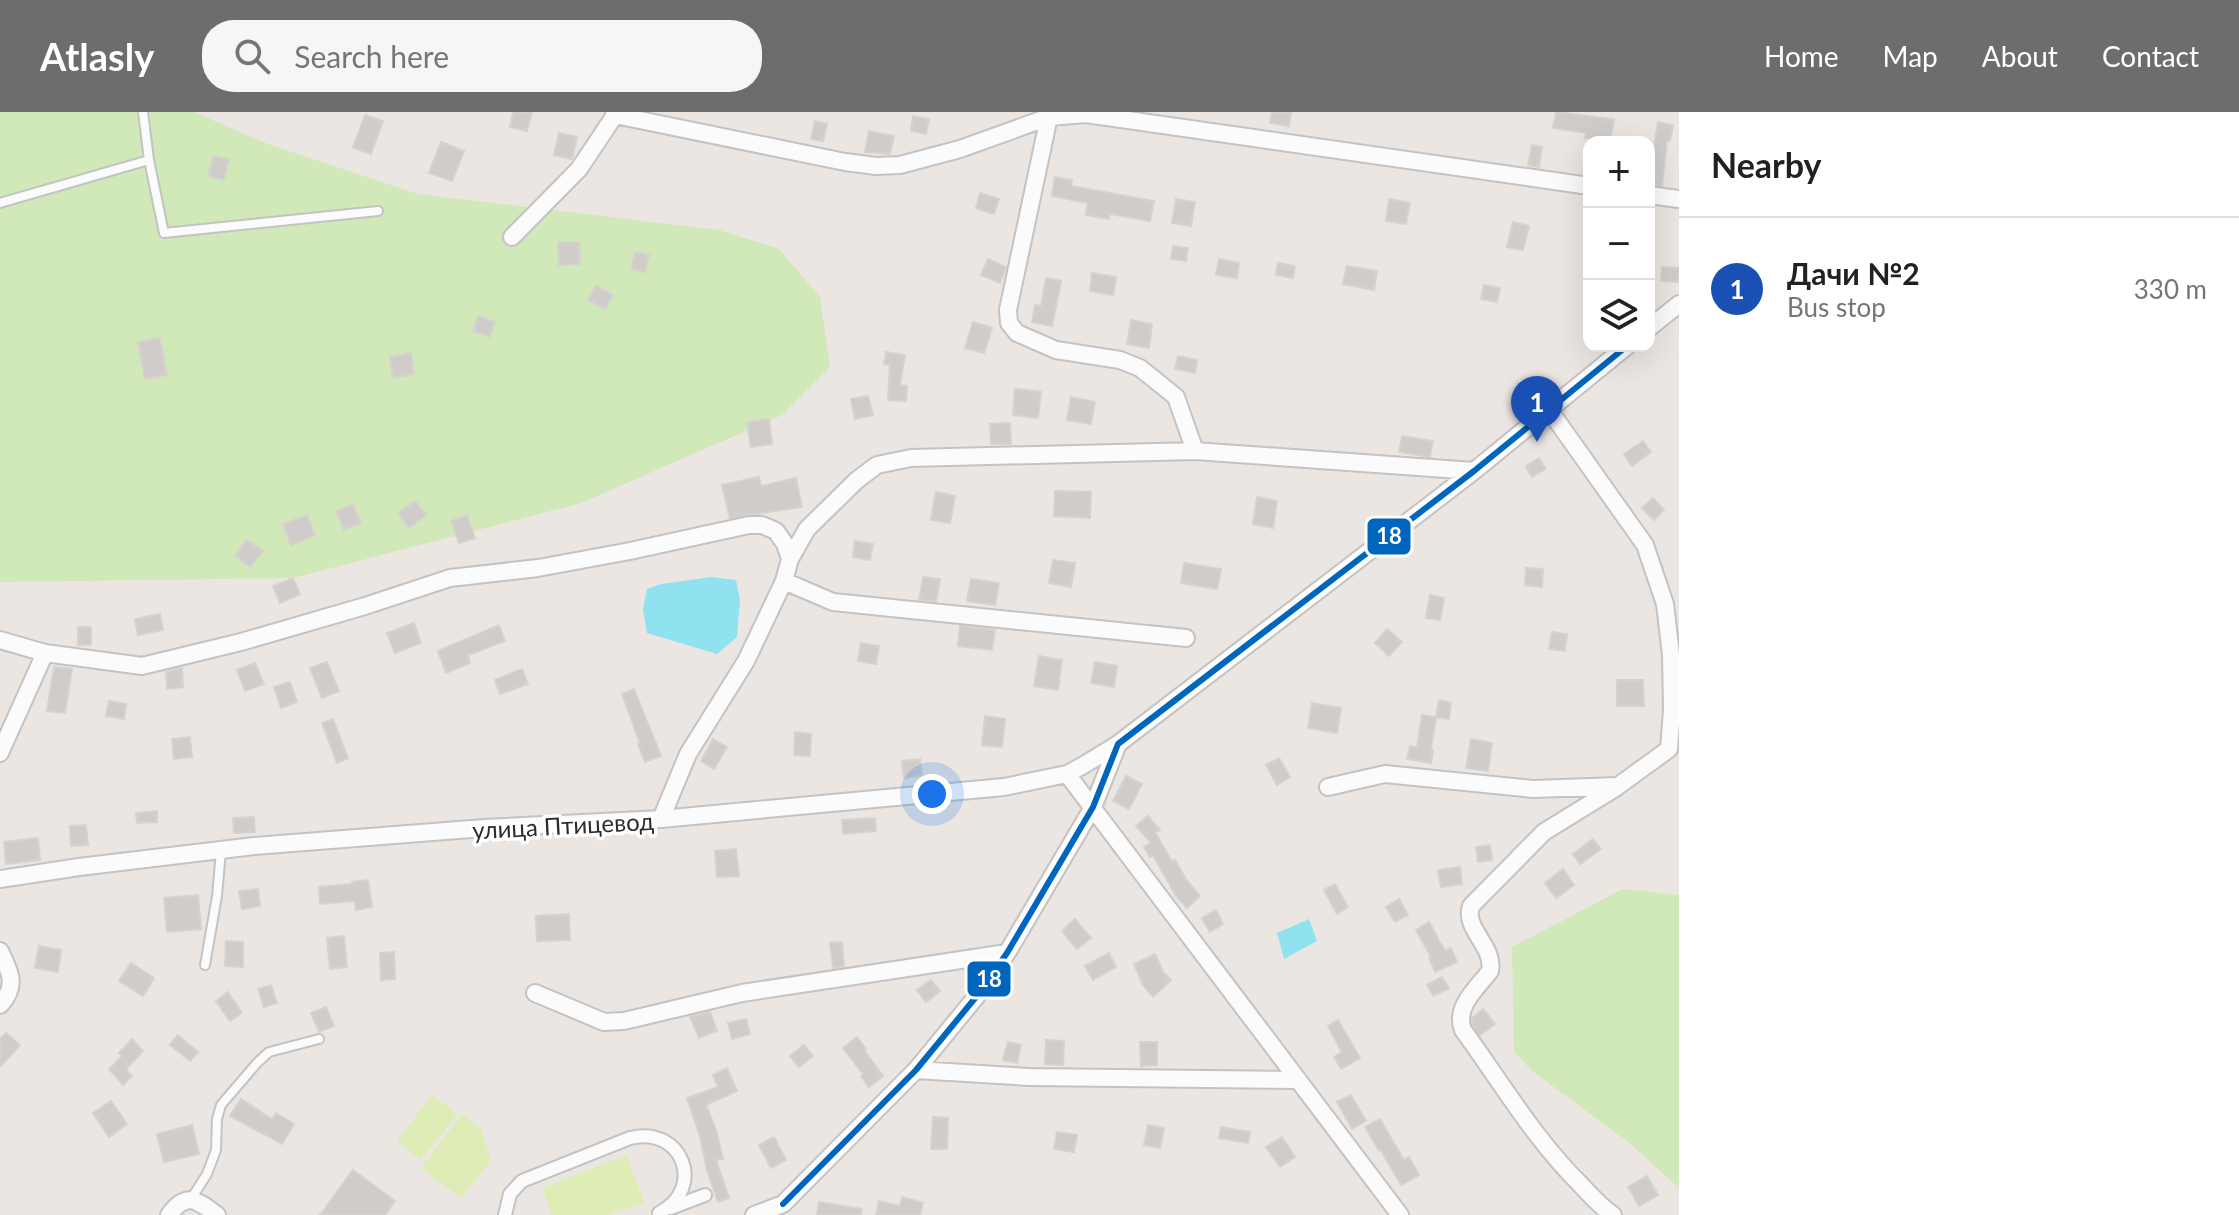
<!DOCTYPE html>
<html lang="en">
<head>
<meta charset="utf-8">
<style>
	:root { --surface:#fff; --page:#f6f6f6; --text:#202124; --muted:#757577; --line:#e0e0e0; --accent:#6f6d6c }
	body { margin:0; font-family:Lato,sans-serif; background:var(--page); color:var(--text) }
	.controls { position:absolute; right:24px; top:24px; display:grid; overflow:hidden; border-radius:16px; box-shadow:0 8px 32px #0002 }
	.controls button { width:72px; height:72px; display:grid; place-items:center; padding:0; border:0; border-bottom:2px solid var(--line); background:var(--surface); color:var(--text); font:40px sans-serif }
	.you { position:absolute; left:932px; top:682px; width:28px; height:28px; margin:-20px; border:6px solid #fff; border-radius:50%; background:#1a73e8; box-shadow:0 0 0 12px #1a73e833 }
	.badge { display:grid; place-items:center; width:52px; height:52px; border-radius:50%; background:var(--accent); color:#fff; font-size:26px; font-weight:700 }
	.pin { position:absolute; translate:-50% -66px; filter:drop-shadow(0 2px 4px #0008) }
	.pin::after { content:''; position:absolute; top:42px; width:28px; height:24px; background:inherit; clip-path:polygon(0 0,100% 0,50% 100%) }
	.list { margin:0; padding:0; list-style:none }
	h2 { display:flex; justify-content:space-between; align-items:center; height:104px; margin:0; padding:0 32px; font-size:34px }
	h2 small { font-size:26px; font-weight:400; color:var(--muted) }
	.list li { display:grid; grid-template-columns:52px 1fr auto; gap:24px; align-items:center; box-sizing:border-box; height:144px; padding:0 32px; border-top:2px solid var(--line) }
	.list b { display:block; font-size:30px; white-space:nowrap }
	.list p { margin:0; font-size:26px; white-space:nowrap; color:var(--muted) }
	.list em { font-size:26px; font-style:normal; color:var(--muted) }
	.icon { flex:none; width:44px; height:44px; fill:none; stroke:currentColor; stroke-width:2; stroke-linecap:round; stroke-linejoin:round }
	.map { position:relative; flex:none; width:1679px; height:1103px; overflow:hidden }
	header { display:flex; align-items:center; gap:48px; box-sizing:border-box; height:112px; padding:0 40px; background:var(--accent); color:#fff }
	header strong { font-size:38px }
	nav { display:flex; gap:44px; margin-inline-start:auto; font-size:28px }
	.search { width:560px; height:72px; background:var(--page); display:flex; align-items:center; gap:20px; box-sizing:border-box; padding:0 28px; border-radius:32px; color:var(--muted); font-size:30px }
	main { display:flex }
	aside { flex:1; background:var(--surface) }
	.map>svg:first-child { display:block }
	.green { fill:#d1e8b8 }
	.pitch { fill:#deecb6 }
	.water { fill:#91e2f1 }
	.building { fill:#d0ccc9; stroke:#d6d2ce; stroke-width:2 }
	.lines { fill:none; stroke-linecap:round; stroke-linejoin:round }
	.service-casing { stroke:#c4c3c3; stroke-width:12 }
	.pedestrian-casing { stroke:#c4c3c3; stroke-width:16 }
	.minor-casing { stroke:#c4c3c3; stroke-width:20 }
	.service { stroke:#fcfbfb; stroke-width:8 }
	.pedestrian { stroke:#fcfbfb; stroke-width:12 }
	.minor { stroke:#fcfbfb; stroke-width:16 }
	.bus-1-casing { stroke:#fff; stroke-width:12 }
	.bus-1 { stroke:#0065bd; stroke-width:6 }
	.labels { text-anchor:middle; dominant-baseline:central; stroke-width:7; stroke-linejoin:round; paint-order:stroke }
	.street-label { font-size:24px; fill:#2c2c2c; stroke:#fff }
	.line-badge { stroke:#fff; stroke-width:3 }
	.badge-label { font-size:22px; text-anchor:middle; font-weight:bold; fill:#fff }
</style>
</head>
<body>
<header>
<strong>Atlasly</strong>
<div class="search"><svg class="icon" aria-label="search" viewBox="0 0 24 24"><circle cx="10" cy="10" r="6"/><path d="M15 15l6 6"/></svg>Search here</div>
<nav><a>Home</a><a>Map</a><a>About</a><a>Contact</a></nav>
</header>
<main>
<div class="map">
<svg width="1679" height="1103" viewBox="0 0 1679 1103">
	<rect width="100%" height="100%" fill="#ebe6e2"/>
	<path class="green" d="M0 0H194L265 31 418 82 719 118 779 137 820 185 830 255 782 303 581 391 293 466 0 470Z
		M1623 777 1679 783V1076L1628 1030 1531 958 1514 939 1512 835Z"/>
	<path class="pitch" d="M432 983 457 1002 421 1048 397 1029Z
		M462 1002 481 1017 491 1048 461 1086 421 1056Z
		M626 1043 644 1090 609 1103H552L542 1076Z"/>
	<path class="water" d="M711 465 736 468 740 488 737 525 717 542 647 521 643 497 647 477 661 472Z
		M1309 807 1317 829 1284 847 1277 821Z"/>
	<path class="building" d="M513 0H532L527 19 510 15Z
		M1272 0H1291L1289 14 1270 11Z
		M1556 0 1614 7 1610 30 1585 26 1586 21 1553 16Z
		M365 3 383 9 371 42 353 36Z
		M913 4 929 7 926 22 911 19Z
		M815 9 827 12 823 29 811 27Z
		M1658 10 1673 13 1670 29H1667L1662 74 1649 72V47L1652 48Z
		M869 19 894 24 890 42 865 40Z
		M559 21 577 25 572 47 554 43Z
		M441 30 464 39 452 69 429 61Z
		M1532 33 1542 35 1539 55 1528 53Z
		M213 44 229 47 224 68 208 64Z
		M1055 65 1072 68 1071 74 1154 89 1150 109 1110 102 1109 107 1086 103 1088 91 1052 84Z
		M980 81 999 87 994 102 976 96Z
		M1176 87 1195 90 1191 114 1172 111Z
		M1389 87 1410 91 1406 112 1386 109Z
		M1513 110 1529 114 1523 138 1507 135Z
		M558 130H579L580 152 559 153Z
		M1173 134 1188 136 1186 149 1171 147Z
		M635 140 649 143 645 160 631 157Z
		M988 147 1006 155 1000 171 981 163Z
		M1219 147 1239 151 1237 166 1216 163Z
		M1278 151 1295 154 1293 166 1276 163Z
		M1347 154 1377 159 1374 178 1343 172Z
		M1662 155 1679 156V170L1661 169Z
		M1092 161 1116 165 1113 183 1090 179Z
		M1046 166 1061 169 1052 214 1032 210 1035 193 1041 194Z
		M1484 173 1500 176 1497 190 1481 187Z
		M596 174 613 183 605 197 588 188Z
		M478 204 495 210 490 225 473 219Z
		M1131 208 1152 212 1149 236 1127 232Z
		M973 210 992 216 984 241 965 236Z
		M160 226 167 263 145 267 138 230Z
		M886 240 905 243 900 273 907 274 906 289 888 288 890 253 884 252Z
		M411 241 414 262 393 266 390 245Z
		M1178 244 1197 248 1195 261 1175 257Z
		M1015 277 1041 280 1038 306 1013 303Z
		M868 284 873 303 855 307 851 287Z
		M1071 285 1095 290 1091 312 1067 308Z
		M769 307 772 332 751 335 747 310Z
		M1010 311 1011 332H991L990 312Z
		M1402 324 1433 329 1430 345 1399 340Z
		M1643 329 1651 340 1632 354 1624 342Z
		M1539 346 1546 357 1532 365 1526 354Z
		M759 365 761 374 796 366 802 395 730 406 722 373Z
		M1055 379 1091 380 1090 406 1054 404Z
		M936 380 955 384 950 411 931 408Z
		M1257 385 1277 389 1273 416 1253 412Z
		M1653 386 1664 398 1654 408 1642 396Z
		M415 389 426 403 409 416 398 401Z
		M353 392 361 411 344 418 336 399Z
		M307 403 315 423 291 433 283 412Z
		M467 403 475 426 459 431 451 409Z
		M247 428 263 439 250 455 235 443Z
		M855 429 873 432 870 448 853 445Z
		M1053 448 1075 451 1071 475 1049 471Z
		M1184 451 1221 457 1217 477 1181 471Z
		M1526 456 1543 457 1542 475 1525 473Z
		M923 465 940 467 936 489 919 488Z
		M293 466 300 482 280 491 273 474Z
		M971 467 999 471 995 493 967 489Z
		M1430 483 1444 486 1440 508 1426 506Z
		M160 502 163 518 138 523 135 507Z
		M414 511 421 531 395 541 387 521Z
		M499 513 505 529 468 543 470 551 446 561 438 539Z
		M960 514 995 518 992 538 958 534Z
		M78 515H91V533H78Z
		M1387 517 1402 530 1389 544 1375 531Z
		M1552 520 1567 522 1565 539 1549 537Z
		M861 531 879 534 876 552 858 549Z
		M1039 544 1062 548 1058 578 1034 574Z
		M327 550 339 579 322 586 310 556Z
		M1095 550 1117 554 1114 575 1091 571Z
		M255 551 264 572 245 579 237 558Z
		M54 555 72 557 65 601 47 599Z
		M182 556 183 575 167 577 166 560Z
		M522 557 528 572 500 582 495 568Z
		M1617 568H1643L1644 594H1617Z
		M290 570 297 590 281 596 274 575Z
		M634 577 661 644 645 650 638 632 640 631 622 582Z
		M1439 588 1451 591 1449 607 1436 605Z
		M109 589 126 592 124 607 106 604Z
		M1312 591 1341 596 1337 621 1308 616Z
		M1422 603 1436 605 1431 637 1433 638 1431 651 1407 647 1410 634 1417 635Z
		M985 604 1005 607 1002 635 982 633Z
		M333 607 348 646 337 651 322 611Z
		M795 620 811 622 810 644 794 643Z
		M190 625 192 645 174 647 172 627Z
		M713 627 727 635 714 657 701 649Z
		M1471 627 1492 631 1488 659 1466 656Z
		M1279 646 1290 665 1277 673 1266 653Z
		M920 647 922 663 904 666 902 649Z
		M1126 664 1142 672 1129 697 1113 689Z
		M157 699V710L137 711 136 701Z
		M1148 704 1160 718 1155 720 1172 750 1175 748 1186 767 1200 784 1187 796 1176 784 1153 743 1150 745 1144 735 1151 731 1136 714Z
		M254 705 255 720 234 721 233 706Z
		M875 706 876 719 843 722 842 708Z
		M86 713 88 733 71 734 70 714Z
		M38 726 40 748 6 752 4 730Z
		M1593 727 1601 737 1580 752 1573 742Z
		M1490 733 1492 748 1478 750 1476 735Z
		M736 737 739 764 717 765 715 739Z
		M1460 755 1462 772 1441 775 1438 758Z
		M1563 757 1574 773 1556 786 1545 771Z
		M368 768 372 795 356 798 355 789 320 792 319 775 352 772V770Z
		M1335 772 1348 795 1337 802 1324 778Z
		M258 777 260 794 242 797 239 779Z
		M198 783 201 817 167 820 164 786Z
		M1399 787 1408 803 1395 810 1386 795Z
		M1216 798 1223 812 1210 820 1202 806Z
		M569 802 570 828 537 829 536 804Z
		M1075 807 1091 826 1077 837 1062 819Z
		M1429 810 1445 839 1451 836 1457 850 1435 860 1429 846 1431 845 1416 818Z
		M344 824 347 855 330 857 327 826Z
		M226 829 243 830V855L225 854Z
		M842 830 844 854 833 856 830 831Z
		M39 834 61 838 58 860 35 856Z
		M394 840 395 867 381 868 380 841Z
		M1109 841 1116 855 1093 868 1085 854Z
		M1155 842 1163 860 1171 868 1153 885 1143 873 1134 852Z
		M131 851 154 866 143 884 119 869Z
		M1442 865 1449 876 1433 884 1427 873Z
		M931 868 940 879 926 890 917 878Z
		M271 873 277 891 264 895 258 877Z
		M228 880 242 901 230 909 216 889Z
		M326 895 334 914 319 920 311 901Z
		M1483 897 1495 912 1480 923 1473 913 1472 906Z
		M710 900 717 919 699 926 690 905Z
		M746 907 750 922 732 927 728 911Z
		M1338 908 1360 946 1341 957 1334 945 1342 940 1328 914Z
		M6 921 20 933 0 955V927Z
		M178 923 198 940 190 949 170 933Z
		M857 925 866 937 864 938 883 964 869 975 861 964 863 962 843 936Z
		M132 927 143 939 126 957 132 964 123 973 109 957 122 944 119 941Z
		M1046 928 1064 929 1063 953 1045 952Z
		M1008 930 1021 933 1017 951 1003 948Z
		M1140 930H1157V953L1141 954Z
		M804 933 813 944 799 955 790 944Z
		M727 956 737 979 706 993 716 1018 723 1047 716 1048 729 1086 718 1090 707 1058 700 1024 687 986 718 975 713 963Z
		M1351 983 1366 1009 1352 1017 1337 990Z
		M241 987 272 1007 276 1001 294 1012 282 1032 230 1004Z
		M111 989 127 1012 109 1025 93 1001Z
		M933 1005 948 1006 947 1037H931Z
		M1380 1007 1404 1048 1409 1045 1419 1063 1401 1073 1381 1038 1379 1039 1365 1015Z
		M192 1013 199 1042 164 1050 157 1022Z
		M1148 1013 1164 1016 1160 1036 1144 1033Z
		M1221 1015 1250 1020 1248 1031 1219 1026Z
		M1057 1020 1077 1023 1074 1040 1054 1037Z
		M774 1025 786 1048 771 1056 759 1033Z
		M1282 1025 1295 1045 1280 1055 1266 1035Z
		M353 1058 395 1089 385 1103H320Z
		M1647 1064 1658 1083 1639 1094 1628 1075Z
		M902 1085 923 1091 920 1103H876L879 1089 900 1094Z
		M819 1090 862 1097 861 1103H817Z"/>
	<g class="lines">
		<defs>
			<path id="service" d="M149 48 164 121 378 99
				M0 91 149 48 143 0
				M205 853 217 784 221 739
				M191 1087 207 1062 216 1038 217 1007 221 993 257 951 269 940 319 927"/>
			<path id="pedestrian" d="M671 1096 705 1083
				M505 1103 510 1082 522 1069 630 1026C682 1013 707 1076 659 1101"/>
			<path id="minor" d="M614 0 615 3 845 50 876 54 900 53 960 37 1049 5 1086 2 1589 74
				M1050 0 1008 198 1009 211 1017 221 1056 238 1120 248 1140 256 1176 285 1195 339
				M1649 83 1679 87
				M512 125 579 57 615 3
				M1649 216 1679 192
				M790 447 807 417 857 368 877 353 911 346 1195 339 1474 359
				M784 469 833 490 1186 526
				M0 528 45 541 142 554 241 530 365 494 450 466 538 456 630 439 749 413H762L776 419 785 432 790 447 784 469 746 549 688 642 661 707
				M0 641 45 541
				M1067 662 1400 1103
				M1328 675 1385 662 1533 677 1618 674 1669 637 1672 598 1671 543 1665 492 1645 433 1550 299
				M0 767 79 755 254 734 484 716 661 707 1004 675 1067 662 1082 654 1118 632
				M0 839C10 859 18 874 0 893
				M535 881 604 910 624 909 742 881 1007 841
				M916 958 1029 965 1297 968
				M169 1103C186 1079 197 1088 217 1103
				M754 1103 783 1092 916 958 976 885 1007 841 1093 695 1118 632 1474 359 1627 234
				M1613 1103C1601 1095 1591 1084 1581 1073 1535 1028 1501 970 1463 918 1454 895 1477 876 1490 859 1495 834 1463 817 1471 794L1544 720 1617 675"/>
		</defs>
		<use href="#service" class="service-casing"/>
		<use href="#pedestrian" class="pedestrian-casing"/>
		<use href="#minor" class="minor-casing"/>
		<use href="#service" class="service"/>
		<use href="#pedestrian" class="pedestrian"/>
		<use href="#minor" class="minor"/>
		<defs>
			<path id="bus-1" d="M783 1092 916 958 976 885 1007 841 1093 695 1118 632 1474 359 1627 234"/>
		</defs>
		<use href="#bus-1" class="bus-1-casing"/>
		<use href="#bus-1" class="bus-1"/>
	</g>
	<g class="labels">
		<g class="street-label">
			<text transform="translate(563 713) rotate(-3)">улица Птицевод</text>
		</g>
	</g>
	<g class="line-badge">
		<rect x="1366" y="405" width="46" height="39" rx="8" fill="#0065bd"/>
		<rect x="966" y="848" width="46" height="38" rx="8" fill="#0065bd"/>
	</g>
	<g class="badge-label">
		<text x="1389" y="432">18</text>
		<text x="989" y="875">18</text>
	</g>
</svg>
<div class="controls">
<button>+</button>
<button>−</button>
<button><svg class="icon" aria-label="layers" viewBox="0 0 24 24"><path d="M12 4l9 5-9 5-9-5zM3 14l9 5 9-5"/></svg></button>
</div>
<div class="you"></div>
<div class="pin badge" style="left:1537px;top:330px;background:#1a4fb4">1</div>
</div>
<aside>
<h2>Nearby<small></small></h2>
<ul class="list">
<li><span class="badge" style="background:#1a4fb4">1</span><div><b>Дачи №2</b><p>Bus stop</p></div><em>330 m</em></li>
</ul>
</aside>
</main>
</body>
</html>
